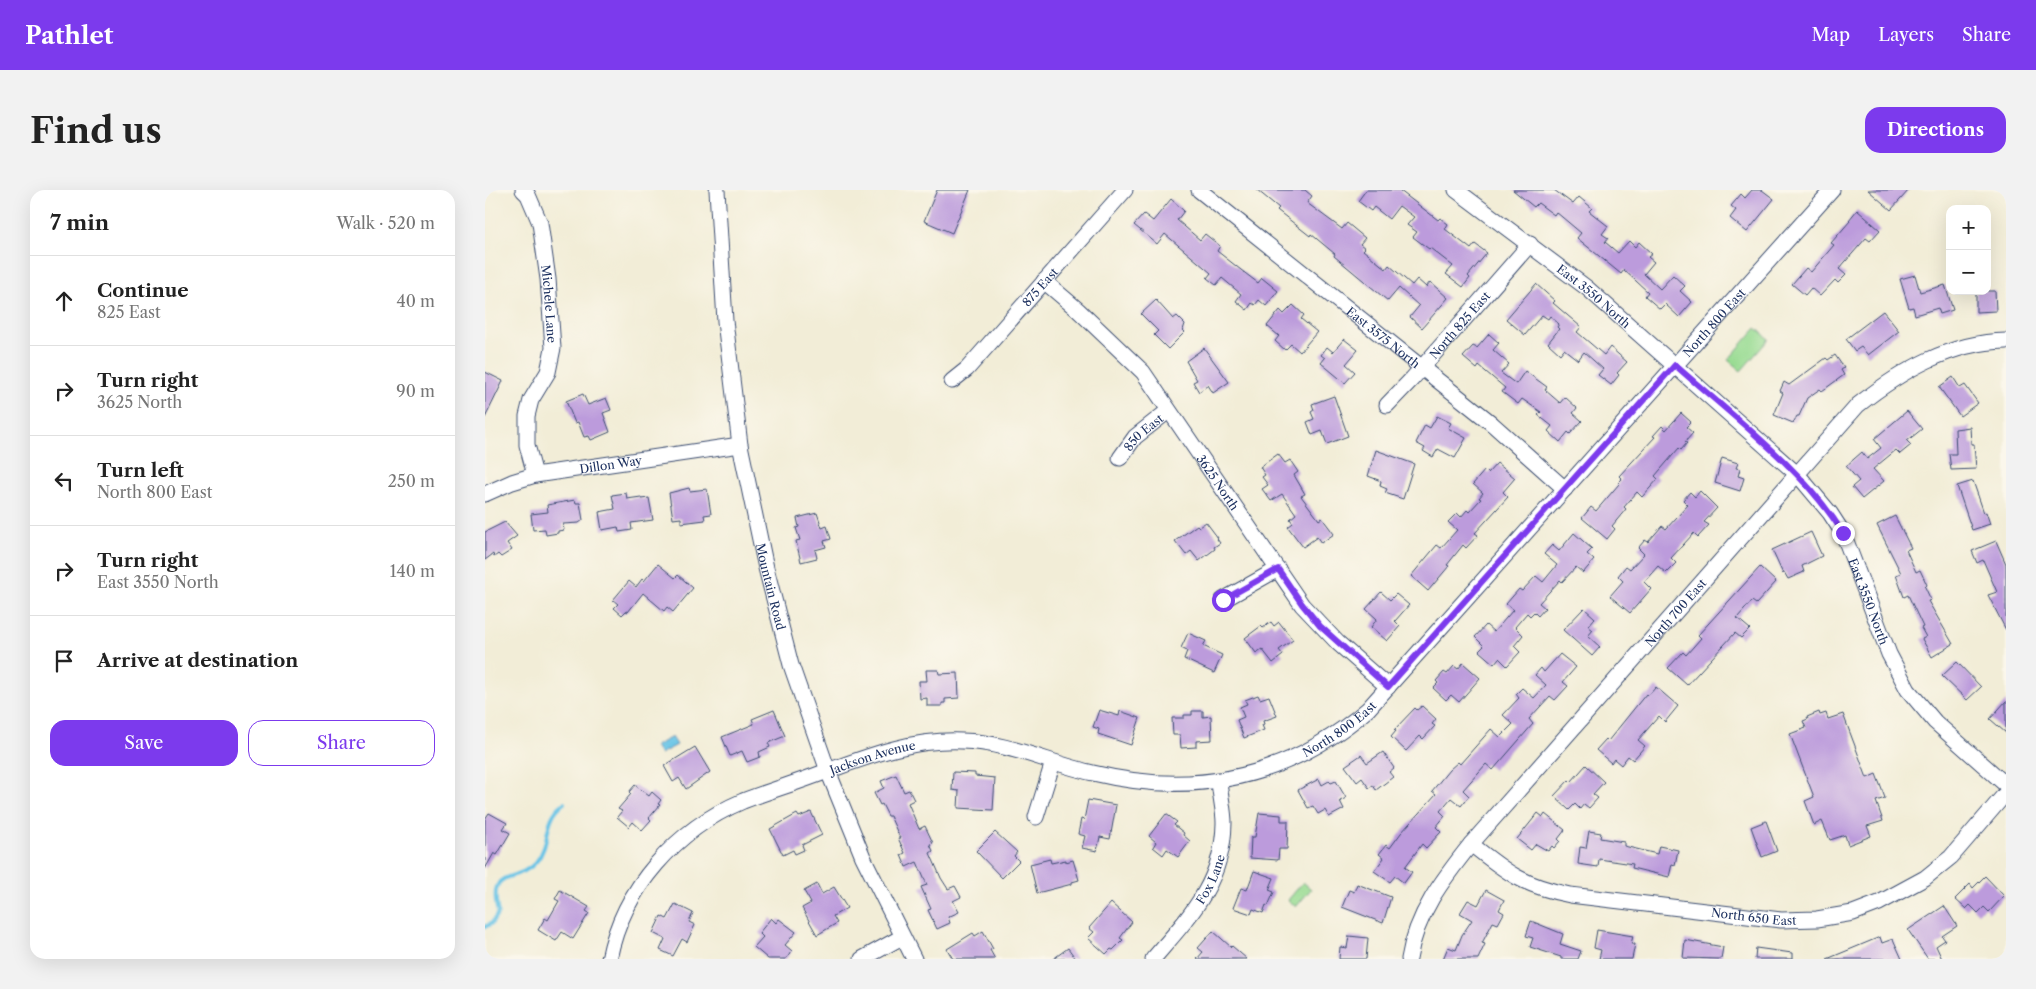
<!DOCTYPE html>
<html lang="en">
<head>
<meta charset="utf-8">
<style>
	:root { --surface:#fff; --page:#f2f2f2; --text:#222; --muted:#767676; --line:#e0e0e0; --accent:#7c3aed }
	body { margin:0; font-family:"Libre Caslon Text",serif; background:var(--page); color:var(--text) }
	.controls { position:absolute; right:15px; top:15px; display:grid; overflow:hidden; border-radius:10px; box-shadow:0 5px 20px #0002 }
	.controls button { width:45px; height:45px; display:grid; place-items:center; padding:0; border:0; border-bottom:1px solid var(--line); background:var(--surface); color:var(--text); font:25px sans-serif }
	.stop { position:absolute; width:15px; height:15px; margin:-11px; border:4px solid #7c3aed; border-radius:50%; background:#fff }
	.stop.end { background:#7c3aed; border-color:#fff; box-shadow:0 1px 5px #0008 }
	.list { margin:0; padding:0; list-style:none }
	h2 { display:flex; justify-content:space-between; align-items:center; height:65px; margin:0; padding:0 20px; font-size:21px }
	h2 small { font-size:16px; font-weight:400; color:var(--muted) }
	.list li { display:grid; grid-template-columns:32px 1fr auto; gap:15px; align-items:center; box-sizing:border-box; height:90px; padding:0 20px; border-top:1px solid var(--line) }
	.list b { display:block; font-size:19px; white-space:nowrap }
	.list p { margin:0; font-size:16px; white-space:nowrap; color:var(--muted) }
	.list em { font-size:16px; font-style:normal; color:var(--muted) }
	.actions { display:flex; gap:10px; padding:15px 20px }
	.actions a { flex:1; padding:11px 0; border:1px solid var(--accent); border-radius:15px; text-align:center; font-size:18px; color:var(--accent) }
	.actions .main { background:var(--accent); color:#fff }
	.icon { flex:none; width:28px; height:28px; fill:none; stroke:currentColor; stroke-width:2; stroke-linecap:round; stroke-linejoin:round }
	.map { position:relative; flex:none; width:1521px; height:769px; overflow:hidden; border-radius:15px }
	header { display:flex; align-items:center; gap:30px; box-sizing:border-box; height:70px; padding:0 25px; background:var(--accent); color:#fff }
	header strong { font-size:24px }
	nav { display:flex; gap:28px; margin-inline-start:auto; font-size:18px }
	.intro { display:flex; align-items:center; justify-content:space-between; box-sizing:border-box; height:120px; padding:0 30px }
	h1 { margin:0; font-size:35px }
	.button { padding:12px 22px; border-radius:15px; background:var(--accent); color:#fff; font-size:18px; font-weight:700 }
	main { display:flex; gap:30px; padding:0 30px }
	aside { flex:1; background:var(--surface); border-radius:15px; box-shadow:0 5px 20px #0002 }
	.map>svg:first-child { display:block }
	.green { fill:#98db92; stroke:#5a8578 }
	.water { fill:#69c4e6; stroke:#427aa2 }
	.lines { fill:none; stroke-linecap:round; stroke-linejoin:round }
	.stream { stroke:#69c4e6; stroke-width:4 }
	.building { fill:#bc9bdc }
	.minor-casing { stroke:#3b4c70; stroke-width:17 }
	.minor { stroke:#fff; stroke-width:15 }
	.route { stroke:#7c3aed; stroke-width:6 }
	.labels { text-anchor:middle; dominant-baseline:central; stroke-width:4; stroke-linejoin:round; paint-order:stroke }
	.street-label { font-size:12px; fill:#1b2f5e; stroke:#fbf7ec }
</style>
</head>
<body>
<header>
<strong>Pathlet</strong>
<nav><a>Map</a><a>Layers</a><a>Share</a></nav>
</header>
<div class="intro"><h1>Find us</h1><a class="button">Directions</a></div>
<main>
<aside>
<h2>7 min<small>Walk · 520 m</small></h2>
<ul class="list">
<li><svg class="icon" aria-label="ahead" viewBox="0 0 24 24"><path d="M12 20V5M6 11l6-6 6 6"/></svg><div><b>Continue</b><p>825 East</p></div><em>40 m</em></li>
<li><svg class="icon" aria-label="right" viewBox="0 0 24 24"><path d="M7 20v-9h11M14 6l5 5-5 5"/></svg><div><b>Turn right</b><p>3625 North</p></div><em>90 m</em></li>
<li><svg class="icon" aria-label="left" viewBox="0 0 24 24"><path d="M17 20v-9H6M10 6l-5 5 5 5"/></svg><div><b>Turn left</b><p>North 800 East</p></div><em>250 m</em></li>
<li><svg class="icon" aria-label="right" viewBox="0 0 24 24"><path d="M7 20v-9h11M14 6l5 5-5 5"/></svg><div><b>Turn right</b><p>East 3550 North</p></div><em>140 m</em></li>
<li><svg class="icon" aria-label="arrive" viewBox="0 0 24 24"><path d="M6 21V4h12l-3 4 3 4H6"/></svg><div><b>Arrive at destination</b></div></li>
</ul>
<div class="actions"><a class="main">Save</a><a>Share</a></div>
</aside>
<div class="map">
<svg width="1521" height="769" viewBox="0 0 1521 769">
	<rect width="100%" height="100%" fill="#fbf7ec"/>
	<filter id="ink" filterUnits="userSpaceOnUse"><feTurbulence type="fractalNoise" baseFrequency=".02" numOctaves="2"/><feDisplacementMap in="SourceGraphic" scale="10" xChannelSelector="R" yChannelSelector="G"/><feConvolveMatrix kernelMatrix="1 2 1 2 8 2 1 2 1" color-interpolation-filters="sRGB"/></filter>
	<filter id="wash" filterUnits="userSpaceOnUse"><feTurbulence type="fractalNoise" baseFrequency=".0096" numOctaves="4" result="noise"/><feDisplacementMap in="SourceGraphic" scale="20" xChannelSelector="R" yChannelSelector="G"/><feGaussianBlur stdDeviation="1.12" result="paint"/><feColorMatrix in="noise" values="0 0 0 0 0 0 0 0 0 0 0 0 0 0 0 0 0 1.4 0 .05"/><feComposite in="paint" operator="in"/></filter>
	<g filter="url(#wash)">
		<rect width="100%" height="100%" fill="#f2edd7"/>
		<path class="green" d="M1271 138 1284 149 1256 181 1243 170Z
			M818 692 826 699 811 717 803 710Z"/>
		<path class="water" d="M187 547 192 555 175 564 170 556Z"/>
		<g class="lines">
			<path class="stream" d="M0 737 7 733 13 723C2 675 31 695 51 672 67 653 57 629 79 613"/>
		</g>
		<g id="blocks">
			<path class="building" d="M452 0H485L467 43 439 31Z
				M772 0H820L827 6 822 13 857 39 862 33 880 48 875 54 880 58 878 60 901 79 904 75 927 95 932 89 941 97 945 92 963 108 937 138 925 127 934 116 914 98 903 111 849 66 850 64 826 44 825 46 792 20 794 18Z
				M881 0H914L953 30 955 28 963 34 960 39 986 59 990 54 1002 63 983 86 985 88 978 97 961 84 968 76 945 58 944 59 928 47 932 42 922 35 929 27 914 16 904 29 889 17 886 21 873 11Z
				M1028 0H1069L1088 14 1094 7 1107 18 1104 21 1123 36 1117 44 1123 48 1120 52 1133 63 1144 51 1150 57 1154 52 1167 64 1163 67 1169 72 1159 84 1175 99 1188 85 1200 96 1195 101 1207 112 1194 127 1180 114 1175 119 1160 106 1163 102 1139 80 1136 84 1092 48 1096 43 1071 22 1069 25 1053 13 1049 17Z
				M1267 0H1277L1289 9 1262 42 1245 28 1251 20 1246 16 1256 4 1260 8Z
				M1383 0H1424L1406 20Z
				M686 9 699 21 692 30 715 50 720 44 735 56 732 61 756 80 773 93 777 88 793 101 781 116 774 110 770 115 767 113 762 120 751 111 756 104 737 88 731 95 722 88 726 83 680 44 672 54 649 35 659 24 668 31Z
				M1372 20 1395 40 1385 51 1381 48 1354 79 1361 85 1353 93 1350 90 1335 106 1326 98 1320 105 1307 94 1321 78 1326 82 1349 55 1346 53 1365 31 1364 30Z
				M1430 85 1435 102 1460 95 1468 120 1455 124 1453 118 1430 125 1428 117 1424 118 1415 89Z
				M1051 94 1070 111 1068 113 1096 137 1092 142 1119 165 1125 157 1142 172 1132 183 1134 185 1126 195 1113 185 1118 179 1099 162 1093 170 1079 159 1075 164 1063 153 1074 139 1072 137 1074 134 1065 126 1063 129 1057 125 1040 145 1021 129Z
				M1491 101H1510L1511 121 1491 122Z
				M671 110 688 129 692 126 700 134 698 140 700 142 683 159 669 145 673 141 656 124Z
				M808 115 819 125 816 129 832 142 815 162 806 154 800 160 790 151 794 146 782 136 795 120 799 124Z
				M1398 121 1414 141 1383 165 1376 157 1370 161 1361 149Z
				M1004 144 1014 153 1008 160 1024 174 1016 183 1031 194 1040 181 1062 197 1060 200 1075 213 1080 207 1092 218 1088 223 1097 231 1085 244 1083 242 1075 252 1063 241 1067 236 1053 225 1056 222 1037 209 1033 214 1017 202 1020 198 994 176 992 179 978 167 988 156 992 158Z
				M859 149 873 160 861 174 870 182 860 193 836 173 840 168 836 165 842 157 848 162Z
				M719 158 744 192 728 203 723 195 714 202 708 192 712 190 701 171Z
				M1350 165 1359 178 1356 180 1359 185 1337 201 1335 199 1322 208 1314 226H1312L1308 233 1289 225 1298 203 1295 201 1299 192 1304 195 1341 168 1343 170Z
				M0 182 18 191 0 228Z
				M1468 187 1475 198 1480 195 1493 213 1475 226 1454 197Z
				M98 204 103 215 121 208 126 220 118 223 125 242 106 250 104 246 99 247 93 232 90 233 81 211Z
				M849 206 863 246 842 254 837 241 827 245 822 232 829 229 826 222 829 220 827 214Z
				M1422 221 1437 239 1422 251 1426 255 1415 264 1411 260 1388 279 1399 291 1377 309 1367 297 1374 291 1361 276 1377 262 1382 269 1396 258 1389 249Z
				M1196 223 1206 232 1201 237 1208 243 1200 252 1202 253 1196 260 1194 258 1170 286 1173 289 1157 307 1152 302 1139 317 1141 319 1127 336 1130 339 1122 349 1097 328 1106 317 1111 321 1134 294 1133 293 1137 289 1134 286 1170 247 1168 246 1177 236 1181 240Z
				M952 226 966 233 963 238 981 248 970 268 953 259 948 267 938 261 940 258 931 253 940 235 945 238Z
				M1485 237 1486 254H1489L1491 279 1466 280 1464 264H1471L1470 239Z
				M891 260 929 274 918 309 900 303 902 299 895 296 896 291 883 286Z
				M793 264 800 273 805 270 813 282 809 285 820 304 816 306 834 330 837 328 849 344 836 353 832 347 818 357 803 337 808 333 805 329 811 324 797 304 786 311 777 299 783 295 777 287 780 285 775 277Z
				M1237 268 1253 273 1251 278 1255 279 1253 286 1259 288 1255 301 1230 293Z
				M1012 273 1030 288 1018 302 1023 307 990 343 993 345 981 358 978 355 962 375 964 376 943 401 926 386 952 355 956 358 972 340 963 332 972 323 976 327 982 320 984 322 996 309 994 308 998 303 988 294 1000 280 1003 283Z
				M1488 291 1499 323 1501 322 1505 334 1487 340 1472 296Z
				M204 298 205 301 222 299 226 324 219 325 220 330 196 333V328L188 329 184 303Z
				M1215 301 1232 318 1219 332 1224 335 1213 347 1209 343 1186 368 1191 373 1181 383 1173 376 1159 392 1166 399 1145 423 1125 406 1138 391 1133 386 1141 376 1145 379 1159 364 1153 358 1160 350 1163 352 1177 336 1181 339 1203 315 1198 310 1205 302 1210 307Z
				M141 303 142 309 156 307V309L164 308 168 330 146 333 147 340 134 342 133 337 117 340 114 322 130 319 127 305Z
				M90 310 91 313H95L98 330 94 333 78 334 79 340 73 341V343L61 345 60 339 48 340 46 324 63 322 62 315Z
				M332 323 337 338 342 336 346 349 339 351 341 357 330 360 332 368 316 372 311 351 315 350 311 338 314 337 312 328Z
				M1410 326 1426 358 1421 360 1431 382 1435 380 1442 395 1440 397 1446 410 1443 411 1468 454 1447 467 1437 449 1441 447 1436 438 1438 437 1423 405 1419 407 1411 385 1416 383 1392 335Z
				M20 332 32 346 22 353 27 360 16 367 13 364 9 367 8 364 0 370V342Z
				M721 332 733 348 732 349 735 353 729 357 730 359 714 371 706 361 701 365 690 351 712 335 714 337Z
				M1326 342 1337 366 1317 376 1319 382 1303 389 1299 382 1298 384 1287 360Z
				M1089 343 1107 359 1102 364 1109 370 1098 383 1091 377 1077 392 1075 390 1054 413 1060 418 1053 426 1049 422 1045 426 1042 423 1030 437 1038 445 1029 456 1035 462 1022 476 1014 468 1009 474 994 461 999 456 990 447 1001 435 1009 442 1028 420 1021 414 1034 399 1037 401 1051 386 1058 392 1072 375 1059 364 1067 355 1074 361Z
				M1511 351 1521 374V440L1503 405 1512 402 1498 370 1492 373 1487 361Z
				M173 374 190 388 193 385 208 398 188 422 182 417 179 421 158 403 143 422 141 421 137 425 129 418 133 414 128 410 144 391 151 397 157 389 159 391Z
				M1275 377 1291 392 1271 414 1267 411 1252 428 1265 439 1256 448 1250 443 1202 495 1183 478 1198 462 1201 465 1216 448 1213 445Z
				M896 402 905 410 911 404 924 415 910 431 915 436 902 451 886 437 892 429 881 419Z
				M1099 418 1110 428 1103 436 1108 440 1103 446 1115 457 1107 466 1078 440Z
				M786 432 789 436 794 432 808 450 794 460 798 465 788 473 777 459 771 463 760 448 776 436 778 438Z
				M703 443 721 451 718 456 737 465 729 483 699 469 702 461 696 458Z
				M1075 464 1091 477 1078 492 1083 496 1070 510 1065 506 1044 529 1048 534 1008 580 1001 574 978 600 984 606 976 616 966 608 955 621 960 626 951 637 956 642 941 658 937 654 920 677 927 682 919 693 910 686 905 692 889 681 899 668 894 664 901 655 905 658 916 643 951 604 947 601 964 580 973 572 975 574 1006 539 1015 547 1028 534 1018 525 1034 508 1031 504 1037 498 1049 508 1061 495 1050 485 1056 478 1059 482Z
				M1472 472 1496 497 1482 510 1457 486Z
				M978 473 995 488 974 512 966 505 961 510 948 498 953 493 951 491 959 482 962 484 969 476 973 479Z
				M441 480H453L454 484 473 483 474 508 460 509V513H457V516H442V508L435 509 434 491H442Z
				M1171 497 1193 516 1180 532 1174 526 1153 550 1160 556 1148 570 1143 566 1136 575 1129 569 1126 573 1111 560 1121 549 1123 551 1161 504 1163 506Z
				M773 505 775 509 784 506 792 526 778 531 779 534 777 535 779 540 759 548 752 530 759 527 755 517 762 514 760 510Z
				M1521 511V543L1505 529Z
				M937 516 951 529 947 534 950 536 938 549 935 546 921 561 906 547 911 541 909 540 930 518 932 520Z
				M289 520 300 546 283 553 285 557 274 562 275 567 262 572 257 561 245 566 237 547 269 534 267 529Z
				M614 520 634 526 635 521 655 528 646 555 613 544 614 539 608 537Z
				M707 521H718V527L726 526 727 550 711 551V557L696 558 695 545H688L687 528H699V525H707Z
				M1334 522 1335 525 1341 523 1343 529 1358 524 1382 588 1391 584 1400 608 1391 611 1398 631 1382 636 1386 646 1363 655 1360 645 1345 650 1337 631 1329 635 1320 611 1329 607 1305 544 1321 538 1318 531 1323 529 1322 527Z
				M210 557 225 582 201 599 194 588 188 592 179 576Z
				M898 562 909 578 904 582 908 587 891 600 888 595 884 598 877 588 872 592 860 576 876 565 882 573Z
				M1101 575 1119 592 1108 604 1113 608 1104 618 1099 614 1095 619 1090 614 1084 620 1069 606 1084 590 1086 592Z
				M468 582 490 583V586L510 588 508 620 473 618 474 601 467 600Z
				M411 585 419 602 424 600 429 610 423 613 434 639 440 636 448 653 445 654 448 661 445 663 456 688 463 699 470 696 476 707 468 711 474 722 463 727 465 733 452 739 443 720 446 719 436 697 442 695 432 672 421 677 416 665 420 663 413 648H415L405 626H403L397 614 395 615 389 603 399 598 396 591Z
				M834 589 837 595 844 591 846 593 851 591 861 608 855 611 859 619 844 627 840 620 833 624 828 616 823 618 813 600Z
				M150 595 164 606 167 602 176 610 173 614 175 615 164 628 166 630 157 640 148 632 144 637 132 627 137 621 133 619 146 604 144 602Z
				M603 610 631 615 625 649 615 647 612 661 597 658 600 646 593 644 596 629 599 630Z
				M326 622 337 645 317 655 319 660 310 664 308 660 298 665 285 639 312 624 314 627Z
				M4 623 22 633 18 639 25 643 12 665 9 663 0 679V629Z
				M774 623 796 625V631H803L802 659H794L793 670 765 668 766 647H770Z
				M1053 623 1058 627 1060 624 1080 640 1073 649 1075 651 1069 658 1067 656 1063 661 1051 654 1046 660 1032 649Z
				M681 624 692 632 689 635 699 643 698 645 705 651 693 667 682 659 678 665 668 657 671 652 664 646Z
				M1281 631 1292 661 1277 667 1266 637Z
				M1104 641 1116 643 1115 648 1139 652V656L1172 664 1174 656 1193 660 1190 675 1187 674 1184 687 1147 678 1148 674 1114 669 1113 677 1093 674 1095 657 1101 658Z
				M510 642 532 662 529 666 534 671 517 688 491 661Z
				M565 669 566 673 581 670V672L588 670 594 690 587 692V694L552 703 545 674Z
				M769 681 789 688 784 700 789 702 783 716 781 715 778 723 768 719 766 724 748 718 756 698 762 700Z
				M1500 686 1519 706 1504 722 1499 717 1493 723 1485 715 1481 719 1470 709 1485 694 1488 698Z
				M332 694 337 704 349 697 362 718 348 726 352 733 332 745 317 718 326 713 319 701Z
				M872 694 906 707 898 733 857 717 864 700 869 702Z
				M75 700 104 717 101 721 104 723 88 749 77 742 71 751 53 740 60 728 63 730 74 711 70 709Z
				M1001 700 1019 710 1014 720 1019 723 1013 734 1008 732 997 753 1000 754 993 769H958L963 757 971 760 977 745 987 730 975 723 983 710 993 715Z
				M626 713 647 732 635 748 638 750 628 760 626 759 621 764 603 748 609 742 604 738Z
				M190 714 208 723 204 732 210 735 202 752 197 749 188 766 175 760 180 749 168 743 176 726 182 729Z
				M1459 716 1472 736 1457 746 1460 750 1451 756 1457 769H1443L1423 740Z
				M286 728 291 733 294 729 311 742 300 755 307 761 301 769H283L269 757 278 747 274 743Z
				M1046 731 1078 744 1075 754 1096 761 1093 769H1076V767L1045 757 1048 748 1041 746Z
				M1112 740 1148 746 1146 754H1150L1147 769H1114L1116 760 1109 758Z
				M498 741 508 759 505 760 510 769H468L462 759 488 743 490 746Z
				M728 741 746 757 747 756 762 769H712L718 762 713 758Z
				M864 746 883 748 881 769H854L855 757 862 758Z
				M1395 747 1397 753 1408 749 1417 769H1342Z
				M1200 750 1238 757 1236 769 1198 768Z
				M583 758 591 769H568Z
				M1271 758 1307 763V769H1270Z"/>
		</g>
	</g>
	<g filter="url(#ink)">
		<use href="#blocks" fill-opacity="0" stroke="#3b4c70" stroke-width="1"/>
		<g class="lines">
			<defs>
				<g id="minor">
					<path id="s1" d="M38 0 43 5 55 33 63 89 68 158 63 182 46 210 42 226V255L50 285"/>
					<path id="s2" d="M232 0 240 131 255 255 281 378 306 475 343 581 378 667 429 769"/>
					<path id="s3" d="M714 0 1005 232 1080 299"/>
					<path id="s4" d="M971 0 1102 98 1313 285 1345 323 1358 343 1404 464 1423 500 1450 532 1521 595"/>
					<path id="s5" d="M559 91 593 120 658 182 817 415 853 453 903 497"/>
					<path id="s6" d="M467 191 482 179 640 0"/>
					<path id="s7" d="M902 215 927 189 1045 54"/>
					<path id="s8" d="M635 268 650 247 683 221"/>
					<path id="s9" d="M0 304 27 292 50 285 255 255"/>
					<path d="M738 410 793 379"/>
					<path d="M551 627 568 572"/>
					<path id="s10" d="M986 654C1022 683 1039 696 1085 705L1296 730 1332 729 1368 723 1394 713 1440 688 1466 667 1521 603"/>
					<path id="s11" d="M124 769C138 698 192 639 258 611 284 601 311 593 337 583 384 566 426 549 477 551 522 552 564 573 608 583 711 608 803 588 883 519L1347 0"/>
					<path d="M377 769 417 747"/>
					<path id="s12" d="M668 769C704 727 738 693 739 633 739 620 735 605 734 591"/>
					<path id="s13" d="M924 769C931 724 958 689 986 654L1373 215C1416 181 1465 152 1521 151"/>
				</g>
			</defs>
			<use href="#minor" class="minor-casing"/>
			<use href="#minor" class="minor"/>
		</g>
	</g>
	<g class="lines" filter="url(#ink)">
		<path class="route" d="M738 410 793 379 817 414 835 436 903 497 1190 175C1247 226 1318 278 1358 343"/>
	</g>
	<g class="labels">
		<g class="street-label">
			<text stroke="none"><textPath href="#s6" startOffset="129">875 East</textPath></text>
			<text stroke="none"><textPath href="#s4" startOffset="174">East 3550 North</textPath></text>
			<text stroke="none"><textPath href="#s1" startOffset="119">Michele Lane</textPath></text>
			<text stroke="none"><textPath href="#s11" startOffset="1392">North 800 East</textPath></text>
			<text stroke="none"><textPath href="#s7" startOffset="108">North 825 East</textPath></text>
			<text stroke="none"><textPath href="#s3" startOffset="236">East 3575 North</textPath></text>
			<text stroke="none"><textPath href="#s8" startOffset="35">850 East</textPath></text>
			<text stroke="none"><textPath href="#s9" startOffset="130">Dillon Way</textPath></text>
			<text stroke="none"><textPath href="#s5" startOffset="268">3625 North</textPath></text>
			<text stroke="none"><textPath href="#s2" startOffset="401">Mountain Road</textPath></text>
			<text stroke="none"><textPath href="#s4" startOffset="592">East 3550 North</textPath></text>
			<text stroke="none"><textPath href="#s13" startOffset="441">North 700 East</textPath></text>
			<text stroke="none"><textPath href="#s11" startOffset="838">North 800 East</textPath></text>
			<text stroke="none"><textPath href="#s11" startOffset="352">Jackson Avenue</textPath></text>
			<text stroke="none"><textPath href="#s12" startOffset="99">Fox Lane</textPath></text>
			<text stroke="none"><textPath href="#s10" startOffset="298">North 650 East</textPath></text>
		</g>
	</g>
</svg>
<div class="controls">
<button>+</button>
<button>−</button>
</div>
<div class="stop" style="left:738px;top:410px"></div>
<div class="stop end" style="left:1358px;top:343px"></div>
</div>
</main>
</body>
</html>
